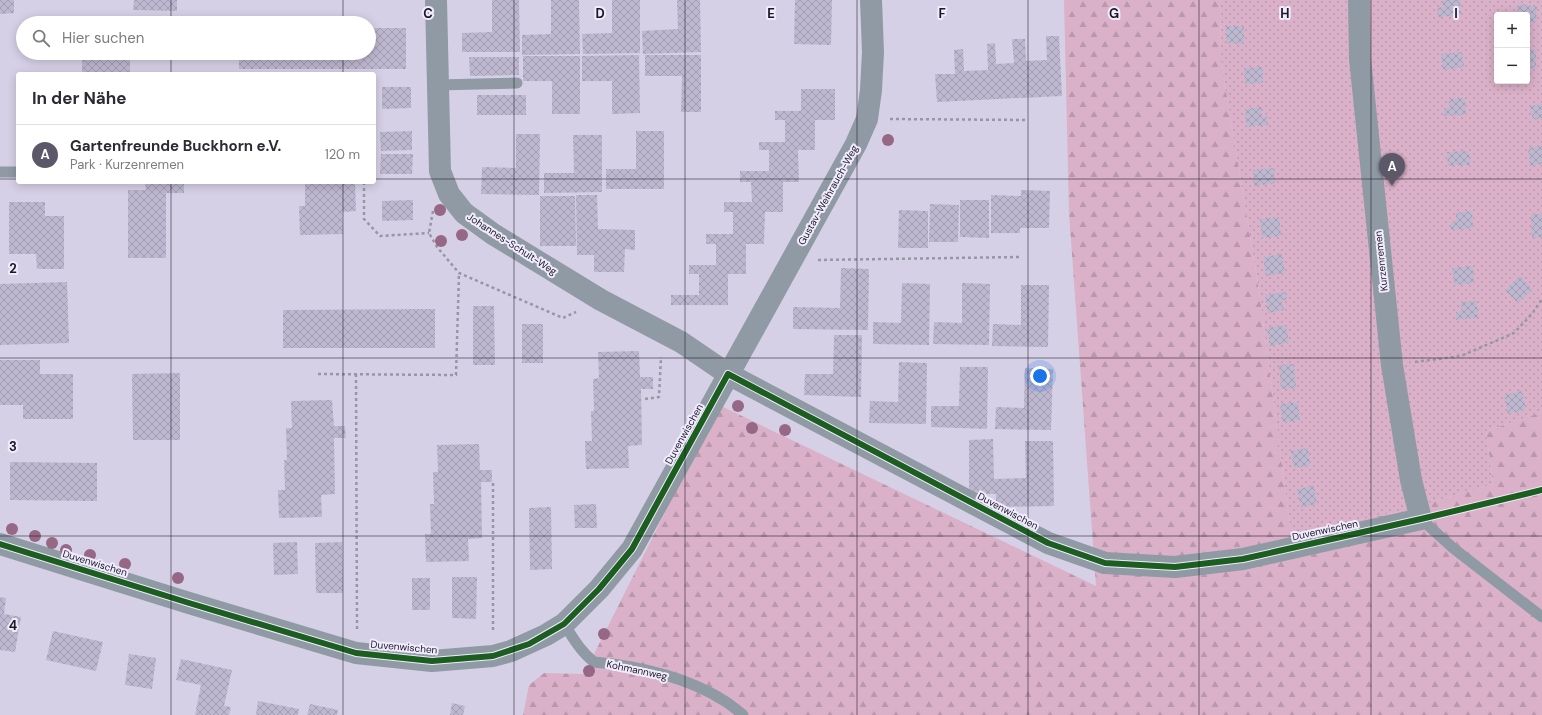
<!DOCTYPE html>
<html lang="de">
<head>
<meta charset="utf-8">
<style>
	:root { --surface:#fff; --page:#f7f7f7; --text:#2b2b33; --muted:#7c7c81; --line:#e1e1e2; --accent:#5d5869 }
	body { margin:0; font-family:"DM Sans",sans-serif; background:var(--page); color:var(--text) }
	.controls { position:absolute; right:12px; top:12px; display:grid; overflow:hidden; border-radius:4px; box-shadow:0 2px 10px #0003 }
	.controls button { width:36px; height:36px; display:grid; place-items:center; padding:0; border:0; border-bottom:1px solid var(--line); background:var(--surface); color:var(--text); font:20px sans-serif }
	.you { position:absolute; left:1040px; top:376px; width:14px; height:14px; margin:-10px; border:3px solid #fff; border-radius:50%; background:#1a73e8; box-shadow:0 0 0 6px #1a73e833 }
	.badge { display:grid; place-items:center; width:26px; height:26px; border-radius:50%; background:var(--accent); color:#fff; font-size:13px; font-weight:700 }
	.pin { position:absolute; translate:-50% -33px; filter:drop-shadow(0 1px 2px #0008) }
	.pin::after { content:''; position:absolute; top:21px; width:14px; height:12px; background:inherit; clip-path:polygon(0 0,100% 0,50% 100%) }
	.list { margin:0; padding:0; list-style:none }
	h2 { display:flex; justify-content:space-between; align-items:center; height:52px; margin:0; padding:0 16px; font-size:17px }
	h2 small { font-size:13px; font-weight:400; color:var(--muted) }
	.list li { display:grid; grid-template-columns:26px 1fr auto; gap:12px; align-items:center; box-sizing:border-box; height:60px; padding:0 16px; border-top:1px solid var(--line) }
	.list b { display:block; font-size:15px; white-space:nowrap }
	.list p { margin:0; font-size:13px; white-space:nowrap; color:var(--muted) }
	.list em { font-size:13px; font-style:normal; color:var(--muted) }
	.icon { flex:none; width:22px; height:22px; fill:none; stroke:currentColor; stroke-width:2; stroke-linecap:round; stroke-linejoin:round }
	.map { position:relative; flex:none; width:1542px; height:715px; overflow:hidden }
	.search { position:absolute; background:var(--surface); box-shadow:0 2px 10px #0003; left:16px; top:16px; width:360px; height:44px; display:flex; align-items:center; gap:10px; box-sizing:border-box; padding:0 14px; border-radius:22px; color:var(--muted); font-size:15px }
	.panel { position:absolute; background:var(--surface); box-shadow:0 2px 10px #0003; left:16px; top:72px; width:360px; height:112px; border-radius:4px }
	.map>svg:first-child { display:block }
	.forest { fill:url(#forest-firs) }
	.park { fill:url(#park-dots); fill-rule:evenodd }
	.building { fill:url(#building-cross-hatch) }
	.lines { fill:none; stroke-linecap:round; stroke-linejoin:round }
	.path { stroke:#9498a3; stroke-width:2.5; stroke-dasharray:3 3; stroke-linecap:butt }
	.service { stroke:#909aa5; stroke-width:11 }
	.minor { stroke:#909aa5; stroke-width:22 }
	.cycleway-casing { stroke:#f0ecfd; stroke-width:8 }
	.cycleway { stroke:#1b5e20; stroke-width:6 }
	.tree { fill:#976786 }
	.grid { fill:none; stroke:#1c1826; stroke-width:1; stroke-opacity:0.55 }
	.labels { text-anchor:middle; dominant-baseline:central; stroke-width:4; stroke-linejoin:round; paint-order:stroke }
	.street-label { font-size:10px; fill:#1c1826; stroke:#f0ecfd }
	.grid-label { font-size:13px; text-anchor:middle; font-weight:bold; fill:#1c1826; stroke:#f0ecfd; stroke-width:4; stroke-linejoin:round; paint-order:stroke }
</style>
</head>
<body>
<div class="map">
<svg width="1542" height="715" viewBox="0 0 1542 715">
	<defs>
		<pattern id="forest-firs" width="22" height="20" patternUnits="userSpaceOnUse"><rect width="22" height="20" fill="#dab1c8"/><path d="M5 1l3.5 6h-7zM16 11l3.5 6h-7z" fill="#ba98ac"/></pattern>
		<pattern id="park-dots" width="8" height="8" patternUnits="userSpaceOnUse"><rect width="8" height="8" fill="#dab1c8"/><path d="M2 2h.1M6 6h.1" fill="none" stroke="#ba98ac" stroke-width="1.8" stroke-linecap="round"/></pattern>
		<pattern id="building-cross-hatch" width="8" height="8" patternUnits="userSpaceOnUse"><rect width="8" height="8" fill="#beb7d0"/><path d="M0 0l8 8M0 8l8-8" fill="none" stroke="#a39db2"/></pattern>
	</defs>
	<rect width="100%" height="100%" fill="#d6d0e6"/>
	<path class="forest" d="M1064 0H1220L1221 60 1259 290 1291 534 1398 512 1493 484 1486 431 1542 412V715H523L529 685 544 673 584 674 719 405 1096 586 1069 213Z"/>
	<path class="park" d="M1220 0H1542V412L1486 431 1493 484 1398 512 1291 534 1259 290 1221 60ZM1497 15H1527V81H1497Z"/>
	<path class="building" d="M0 0H14V13L0 14Z
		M134 0H177V11L133 10Z
		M492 0H519L520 52H462V33L492 32Z
		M551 0H579L580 54 522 55V35L551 34Z
		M612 0H640V53L583 54 582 34 612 33Z
		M677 0H700L701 52 643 54 642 31 678 29Z
		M795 0H832L831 45 794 44Z
		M1443 0H1460L1461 15 1438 17 1437 8 1443 7Z
		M1518 4 1537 6 1536 23 1527 22V15H1517Z
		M1226 26H1244V44L1226 43Z
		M369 28H406V69H239V53H369Z
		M1046 36H1059L1062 96 937 102 935 74H955L954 50 963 49 964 71 988 70 987 44 995 43 996 64 1014 63 1012 39H1025L1026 61 1047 60Z
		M1527 50H1536V68H1527Z
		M1462 52 1464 67 1443 70 1441 54Z
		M82 53H130V74H82Z
		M639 55 640 113 612 114V81H582V56Z
		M645 55H701V112H681L682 76H645Z
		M523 56H580V114H552V81H523Z
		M469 57H519V75L470 76Z
		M1263 67V83L1245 84 1244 68Z
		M382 87H411V108L382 109Z
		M801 89H835V120H815V150H798L799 182H783V212H765L764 244H746V274H728V305H671V295H699V274H689V265H716V244H706V234H733V212H724V202H752L751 182H740V171H769V150H759V142H785V120H775V111H801Z
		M477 95H526V115H477Z
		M1465 98 1466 115 1444 116V108H1449V99Z
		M1542 104V118L1533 120 1530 106Z
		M1262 107V117L1267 116 1268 125 1246 127 1245 109Z
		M412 131V150L381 151 380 132Z
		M636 131H664V189H606V169H636Z
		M516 134H540L539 195 481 194 482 167 516 168Z
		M573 135H602V192L544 193V173H574Z
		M1542 146V164L1530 166 1528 148Z
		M1469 151 1470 165 1448 166 1447 152Z
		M381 154H413L412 174H380Z
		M1274 168 1275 183 1254 186 1253 170Z
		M145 182H184V193H166V258H128V190H146Z
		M305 182H355L356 211 342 212 343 234 300 235 299 206H305Z
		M1021 190 1050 191 1049 228H1020V233H991V195L1021 196Z
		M576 195H597L598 229 635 230V250L625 249 624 272H594V255H577Z
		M540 196H575L576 246H540Z
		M413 200V220L382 221V201Z
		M960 200H989V238L960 237Z
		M9 202H45V216H64V269H37L36 254H9Z
		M930 204 959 205 958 242H929Z
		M899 210 928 211V248H898Z
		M1472 211 1473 228 1451 230V222H1456V213Z
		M1531 214H1542V237L1532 238Z
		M1279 217 1281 236 1262 238 1260 219Z
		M1282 254 1285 273 1266 276 1263 257Z
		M1473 266 1474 283 1454 285 1452 268Z
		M841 268 869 269 868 330 793 329V307L840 308Z
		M1520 276 1533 290 1518 303 1505 290Z
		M67 282 69 343 0 345V284Z
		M902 283 930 284 929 345 873 344V322L901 323Z
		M962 283 990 284 989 345 933 344 934 322 962 323Z
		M1021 285H1049L1048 347 992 346 993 324 1021 325Z
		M1286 292 1287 300H1282L1284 310 1268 313 1265 295Z
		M1477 301 1478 318 1456 320V312L1461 311V302Z
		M473 306H494L495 365H473Z
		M435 309V348H283V310Z
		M522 324H543V363H522Z
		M1286 325 1289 343 1270 346 1267 328Z
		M834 335H862L861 397 804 395 805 374H833Z
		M639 351 640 377H653V389H641L642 445 628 446 629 468 586 469 585 441H592L591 411H594L593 379 599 378 598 352Z
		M0 360H40V374H73V419H23V405H0Z
		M899 362 927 363 926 424 869 423 870 401 898 402Z
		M1294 364 1296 388 1281 389 1279 365Z
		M960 367H988L987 429 931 427V406H959Z
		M1025 368 1053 369 1051 430 995 429 996 407 1024 408Z
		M180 373V440H133L132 374Z
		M1522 391 1526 410 1508 414 1504 395Z
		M332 400 334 426H345L346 438H334L335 494 321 495 322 517 279 518 278 490H285L284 460H287L286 428H292L291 401Z
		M1298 402 1300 420 1283 423 1280 404Z
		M993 439 994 479 1026 478 1025 441H1053L1054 506 996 507V494H969V440Z
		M479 444 480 470H492V482H481L482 538 468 539 469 561 426 562 425 534H431L430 504H434L433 472H438L437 445Z
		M1308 448 1310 466 1294 468 1291 451Z
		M10 462 97 463V501L10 500Z
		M1314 486 1317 504 1301 507 1297 489Z
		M596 504 597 528H575L574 505Z
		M551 507 552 569 530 570 529 508Z
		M297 542 298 574 274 575 273 543Z
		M342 542 343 593H316L315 543Z
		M452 577H477L476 619 452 618Z
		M412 578H430V610H412Z
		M0 597 6 598 4 614 21 617 15 652 0 650Z
		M53 631 103 642 96 671 46 660Z
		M129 654 156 658 152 689 125 685Z
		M181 659 232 670 224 706 231 707 229 715H195L201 685 176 680Z
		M258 701 299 709 298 715H256Z
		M452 703 465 706 463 715H450Z
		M310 704 338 710 337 715H307Z"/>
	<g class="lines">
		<path class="path" d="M890 119 1028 120
			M364 182V219L380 236 429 233
			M433 211 429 233 437 247 459 273 563 318 576 312
			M818 260 1020 257
			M1415 362 1461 356 1514 333 1532 314 1542 299
			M318 374 456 375 459 273
			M356 374 357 629
			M645 399 659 397 661 357
			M493 483V632"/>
		<path class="service" d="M437 85 517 83
			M0 172H18
			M1421 519 1453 548 1542 617
			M564 624C573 638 581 652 594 662 638 666 686 677 723 700 730 704 737 710 743 715"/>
		<path class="minor" d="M436 0 440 171 449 194 464 213 493 234 601 300 681 342 728 374 1048 543 1105 563 1175 567 1243 559 1421 519 1411 480 1392 365 1360 59 1359 0
			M0 544 189 603 356 653 432 661 493 656 511 651 546 635 564 624 599 589 632 549 856 144 867 119 871 90 873 52 871 0"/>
		<defs>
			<path id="cycleway" d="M0 544 189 603 356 653 432 661 493 656 529 644 564 624 599 589 632 549 728 374 1048 543 1105 563 1175 567 1243 559 1421 519 1542 490"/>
		</defs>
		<use href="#cycleway" class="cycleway-casing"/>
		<use href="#cycleway" class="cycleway"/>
	</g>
	<g class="tree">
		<circle cx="888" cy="140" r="6"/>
		<circle cx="440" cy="210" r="6"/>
		<circle cx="462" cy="235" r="6"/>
		<circle cx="441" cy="241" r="6"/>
		<circle cx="738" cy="406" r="6"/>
		<circle cx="752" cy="428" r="6"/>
		<circle cx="785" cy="430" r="6"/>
		<circle cx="12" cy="529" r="6"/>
		<circle cx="35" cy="536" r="6"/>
		<circle cx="52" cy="543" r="6"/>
		<circle cx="66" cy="550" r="6"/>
		<circle cx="90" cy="555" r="6"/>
		<circle cx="125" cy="564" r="6"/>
		<circle cx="178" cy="578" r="6"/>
		<circle cx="604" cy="634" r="6"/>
		<circle cx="589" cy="671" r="6"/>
	</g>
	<path class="grid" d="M171 0V23M343 0V23M514 0V715M685 0V715M857 0V715M1028 0V715M1199 0V715M1371 0V715M171 53V74M343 53V74M0 179H18M374 179H1542M171 182V715M343 182V715M0 358H1542M0 536H1542"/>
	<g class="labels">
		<g class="street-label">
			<text transform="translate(828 195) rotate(-61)">Gustav-Weihrauch-Weg</text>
			<text transform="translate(512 244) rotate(33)">Johannes-Schult-Weg</text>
			<text transform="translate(1381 261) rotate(-96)">Kurzenremen</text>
			<text transform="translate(684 434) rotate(-61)">Duvenwischen</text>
			<text transform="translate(1008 511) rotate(28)">Duvenwischen</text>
			<text transform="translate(1325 530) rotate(-12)">Duvenwischen</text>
			<text transform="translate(95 563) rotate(17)">Duvenwischen</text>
			<text transform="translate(404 647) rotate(5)">Duvenwischen</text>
			<text transform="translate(637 670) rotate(12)">Kohmannweg</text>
		</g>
	</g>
	<g class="grid-label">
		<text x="428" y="18">C</text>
		<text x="600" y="18">D</text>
		<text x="771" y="18">E</text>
		<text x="942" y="18">F</text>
		<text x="1114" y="18">G</text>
		<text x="1285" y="18">H</text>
		<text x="1456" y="18">I</text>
		<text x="13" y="273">2</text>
		<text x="13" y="451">3</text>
		<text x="13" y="630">4</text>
	</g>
</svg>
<div class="controls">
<button>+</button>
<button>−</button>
</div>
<div class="you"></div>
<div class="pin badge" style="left:1392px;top:186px">A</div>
<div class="search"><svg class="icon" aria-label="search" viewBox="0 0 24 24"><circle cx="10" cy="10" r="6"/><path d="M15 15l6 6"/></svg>Hier suchen</div>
<section class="panel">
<h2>In der Nähe<small></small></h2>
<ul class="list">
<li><span class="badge">A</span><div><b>Gartenfreunde Buckhorn e.V.</b><p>Park · Kurzenremen</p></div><em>120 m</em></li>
</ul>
</section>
</div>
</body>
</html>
